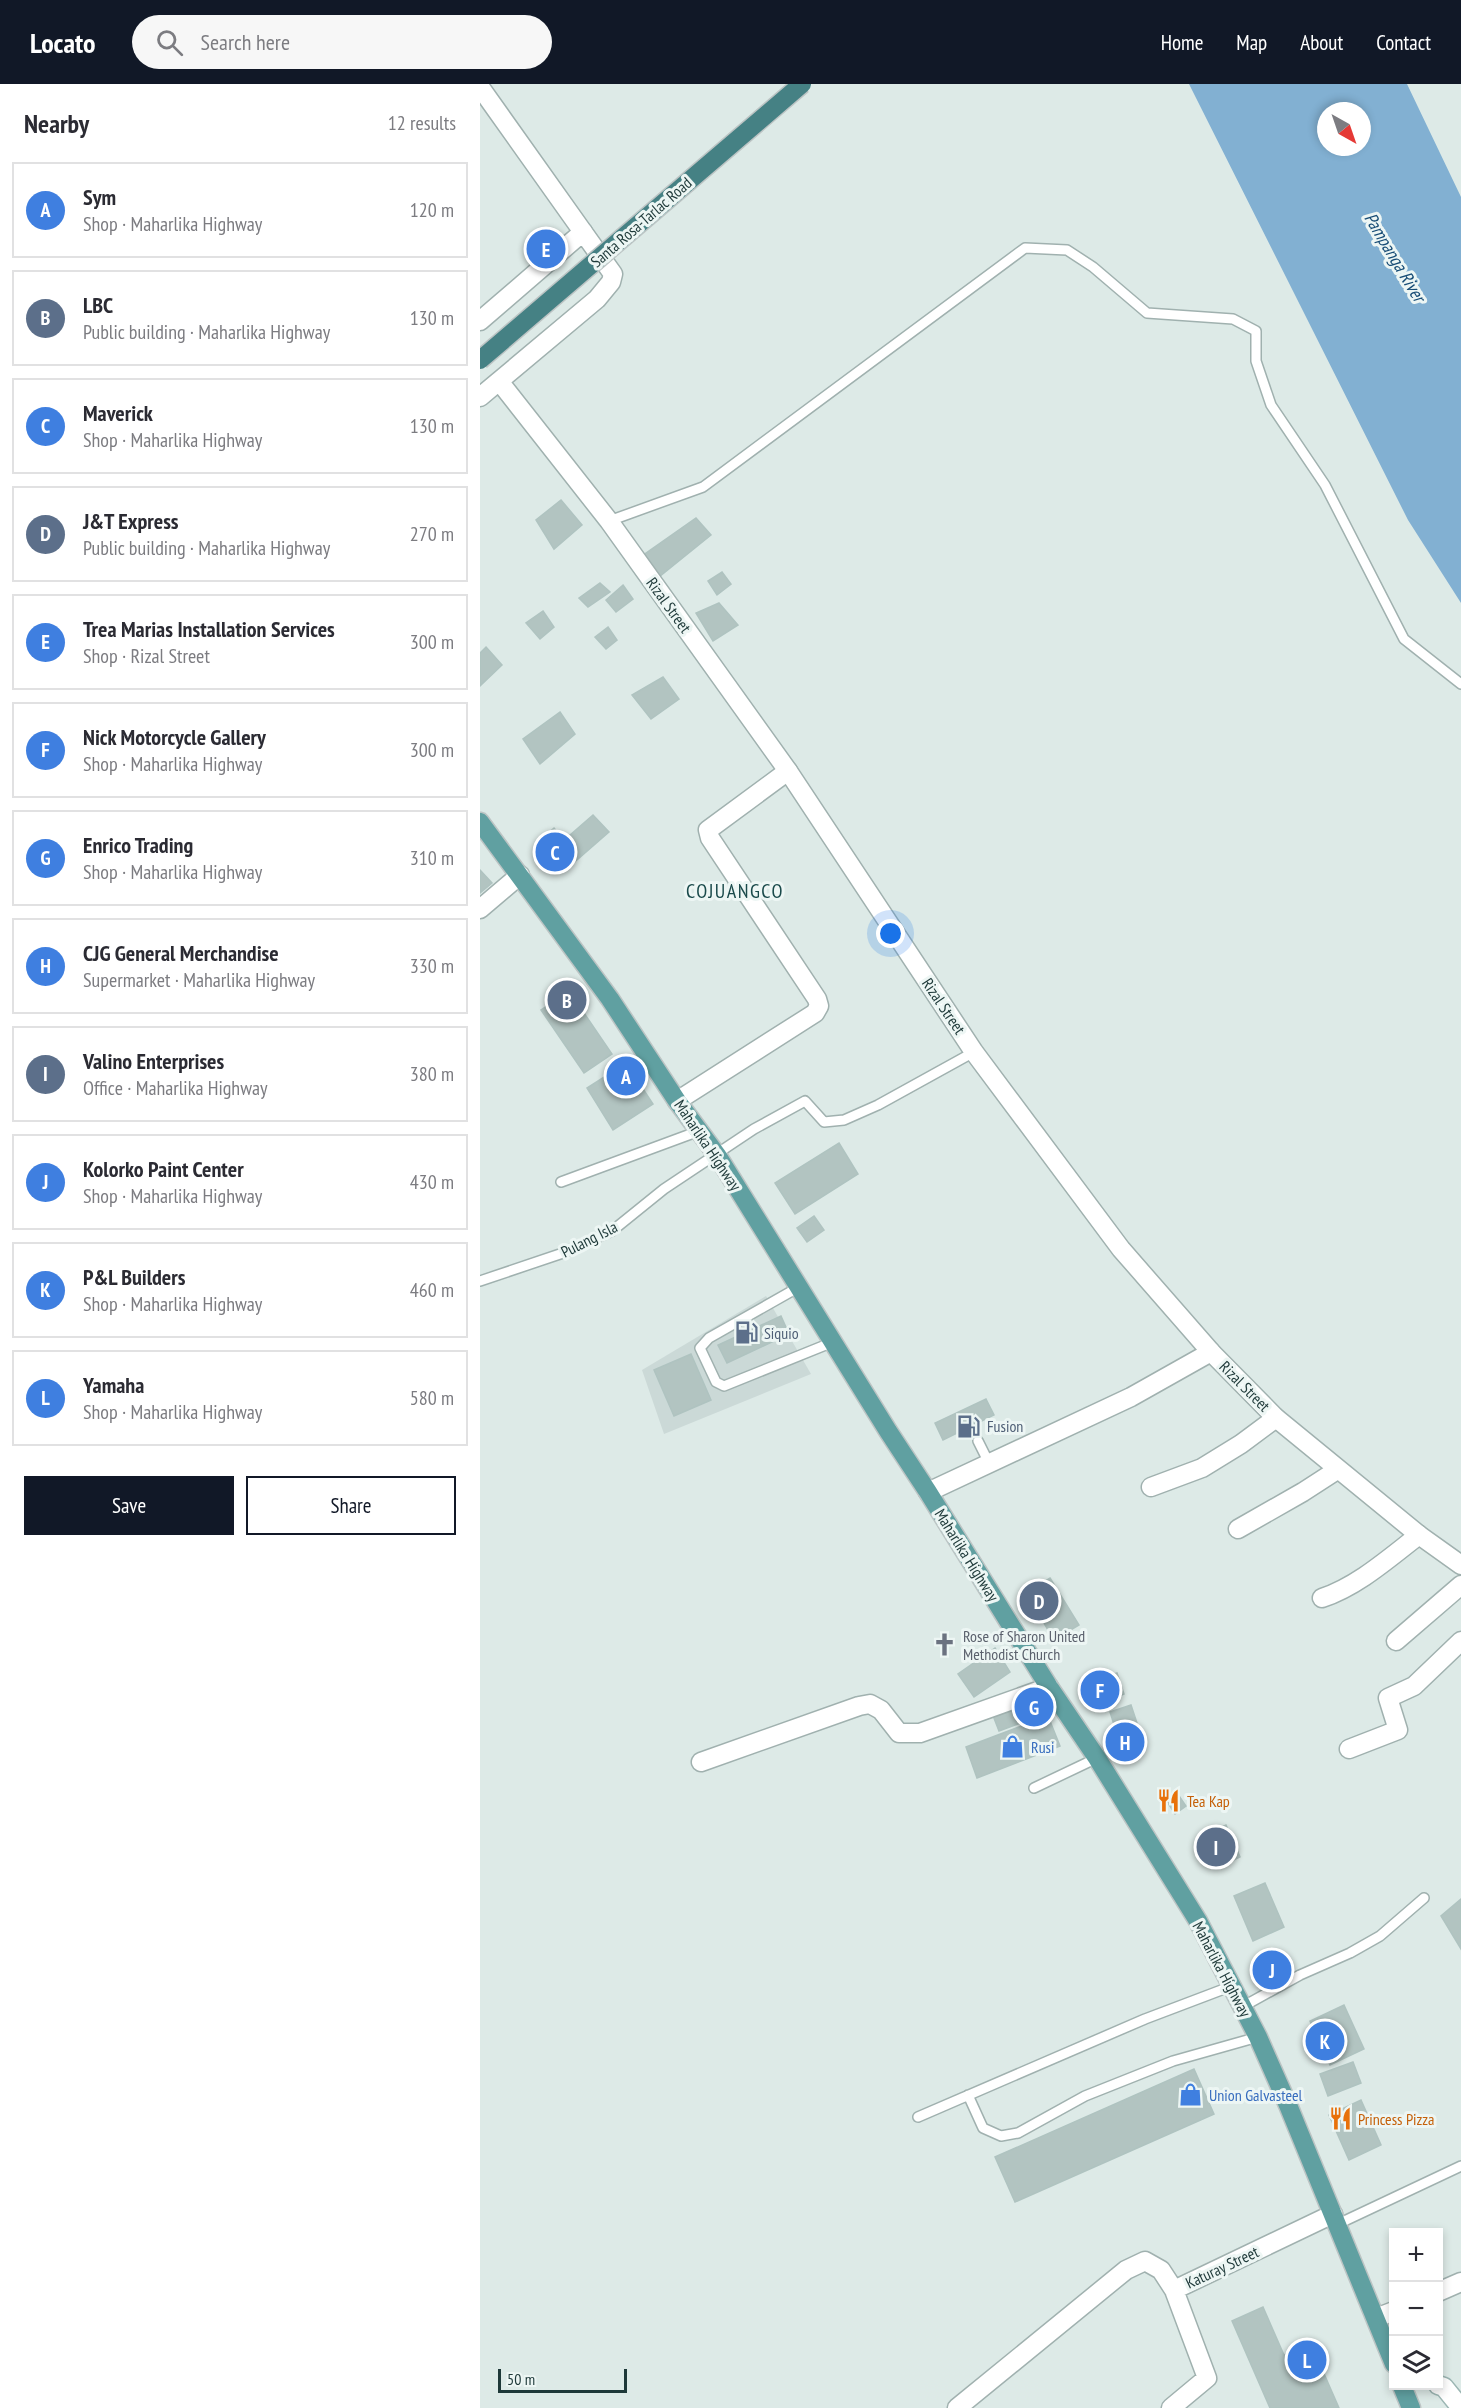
<!DOCTYPE html>
<html lang="en">
<head>
<meta charset="utf-8">
<style>
	:root { --surface:#fff; --page:#f7f7f7; --text:#2b2b33; --muted:#7c7c81; --line:#e1e1e2; --accent:#111827 }
	body { margin:0; font-family:"PT Sans Narrow",sans-serif; background:var(--page); color:var(--text) }
	.controls { position:absolute; right:18px; bottom:18px; display:grid; overflow:hidden; border-radius:0px; box-shadow:0 3px 9px #0003 }
	.controls button { width:54px; height:54px; display:grid; place-items:center; padding:0; border:0; border-bottom:2px solid var(--line); background:var(--surface); color:var(--text); font:30px sans-serif }
	.compass { position:absolute; left:837px; top:18px; width:54px; height:54px; border-radius:50%; background:var(--surface); box-shadow:0 3px 9px #0003; rotate:140deg }
	.scale { position:absolute; left:18px; bottom:15px; width:129px; box-sizing:border-box; padding-left:6px; border:3px solid #1e3939; border-top:0; font-size:16px; line-height:21px; white-space:nowrap; color:#1e3939; -webkit-text-stroke:4px #edf6f4; paint-order:stroke }
	.you { position:absolute; left:411px; top:850px; width:21px; height:21px; margin:-15px; border:4px solid #fff; border-radius:50%; background:#1a73e8; box-shadow:0 0 0 9px #1a73e833 }
	.badge { display:grid; place-items:center; width:39px; height:39px; border-radius:50%; background:var(--accent); color:#fff; font-size:20px; font-weight:700 }
	.pin { position:absolute; translate:-50% -50%; border:3px solid #fff; box-shadow:0 2px 6px #0006 }
	.list { margin:0; padding:0; list-style:none }
	h2 { display:flex; justify-content:space-between; align-items:center; height:78px; margin:0; padding:0 24px; font-size:26px }
	h2 small { font-size:20px; font-weight:400; color:var(--muted) }
	.list li { display:grid; grid-template-columns:39px 1fr auto; gap:18px; align-items:center; box-sizing:border-box; height:96px; margin:0 12px 12px; padding:0 12px; border:2px solid var(--line); border-radius:0px }
	.list b { display:block; font-size:22px; white-space:nowrap }
	.list p { margin:0; font-size:20px; white-space:nowrap; color:var(--muted) }
	.list em { font-size:20px; font-style:normal; color:var(--muted) }
	.actions { display:flex; gap:12px; padding:18px 24px }
	.actions a { flex:1; padding:14px 0; border:2px solid var(--accent); border-radius:0px; text-align:center; font-size:21px; color:var(--accent) }
	.actions .main { background:var(--accent); color:#fff }
	.icon { flex:none; width:33px; height:33px; fill:none; stroke:currentColor; stroke-width:2; stroke-linecap:round; stroke-linejoin:round }
	.map { position:relative; flex:none; width:981px; height:2324px; overflow:hidden }
	header { display:flex; align-items:center; gap:36px; box-sizing:border-box; height:84px; padding:0 30px; background:var(--accent); color:#fff }
	header strong { font-size:28px }
	nav { display:flex; gap:33px; margin-inline-start:auto; font-size:21px }
	.search { width:420px; height:54px; background:var(--page); display:flex; align-items:center; gap:15px; box-sizing:border-box; padding:0 21px; border-radius:33px; color:var(--muted); font-size:22px }
	main { display:flex }
	aside { flex:1; background:var(--surface) }
	.map>svg:first-child { display:block }
	.built { fill:#cbd9d7 }
	.water { fill:#82b0d2; fill-rule:evenodd }
	.building { fill:#b2c4c1; stroke:#afc3c0; stroke-width:1.5 }
	.lines { fill:none; stroke-linecap:round; stroke-linejoin:round }
	.service-casing { stroke:#a0b1af; stroke-width:12 }
	.minor-casing { stroke:#a0b1af; stroke-width:21 }
	.tertiary-casing { stroke:#a0b1af; stroke-width:21 }
	.secondary-casing { stroke:#9cb6b3; stroke-width:21 }
	.primary-casing { stroke:#bcc4c4; stroke-width:21 }
	.service { stroke:#fff; stroke-width:9 }
	.minor { stroke:#fff; stroke-width:18 }
	.tertiary { stroke:#fff; stroke-width:18 }
	.secondary { stroke:#fff; stroke-width:18 }
	.primary { stroke:#60a0a1; stroke-width:18 }
	.trunk-bridge-casing { stroke:#bcc4c4; stroke-width:21; stroke-linecap:butt }
	.trunk-bridge { stroke:#458184; stroke-width:18 }
	.labels { text-anchor:middle; dominant-baseline:central; stroke-width:6; stroke-linejoin:round; paint-order:stroke }
	.street-label { font-size:16px; fill:#1e3939; stroke:#edf6f4 }
	.service-label { font-size:16px; fill:#4e5e75; stroke:#edf6f4; text-anchor:start }
	.worship-label { font-size:16px; fill:#5b616d; stroke:#edf6f4; text-anchor:start }
	.shop-label { font-size:16px; fill:#366cbe; stroke:#edf6f4; text-anchor:start }
	.food-label { font-size:16px; fill:#c56008; stroke:#edf6f4; text-anchor:start }
	.water-label { font-size:18px; font-style:italic; fill:#184d76; stroke:#edf6f4 }
	.quarter-label { font-size:20px; letter-spacing:1.5px; fill:#1a4a4b; stroke:#edf6f4 }
</style>
</head>
<body>
<header>
<strong>Locato</strong>
<div class="search"><svg class="icon" aria-label="search" viewBox="0 0 24 24"><circle cx="10" cy="10" r="6"/><path d="M15 15l6 6"/></svg>Search here</div>
<nav><a>Home</a><a>Map</a><a>About</a><a>Contact</a></nav>
</header>
<main>
<aside>
<h2>Nearby<small>12 results</small></h2>
<ul class="list">
<li><span class="badge" style="background:#3f7fe0">A</span><div><b>Sym</b><p>Shop · Maharlika Highway</p></div><em>120 m</em></li>
<li><span class="badge" style="background:#5c6f8a">B</span><div><b>LBC</b><p>Public building · Maharlika Highway</p></div><em>130 m</em></li>
<li><span class="badge" style="background:#3f7fe0">C</span><div><b>Maverick</b><p>Shop · Maharlika Highway</p></div><em>130 m</em></li>
<li><span class="badge" style="background:#5c6f8a">D</span><div><b>J&amp;T Express</b><p>Public building · Maharlika Highway</p></div><em>270 m</em></li>
<li><span class="badge" style="background:#3f7fe0">E</span><div><b>Trea Marias Installation Services</b><p>Shop · Rizal Street</p></div><em>300 m</em></li>
<li><span class="badge" style="background:#3f7fe0">F</span><div><b>Nick Motorcycle Gallery</b><p>Shop · Maharlika Highway</p></div><em>300 m</em></li>
<li><span class="badge" style="background:#3f7fe0">G</span><div><b>Enrico Trading</b><p>Shop · Maharlika Highway</p></div><em>310 m</em></li>
<li><span class="badge" style="background:#3f7fe0">H</span><div><b>CJG General Merchandise</b><p>Supermarket · Maharlika Highway</p></div><em>330 m</em></li>
<li><span class="badge" style="background:#5c6f8a">I</span><div><b>Valino Enterprises</b><p>Office · Maharlika Highway</p></div><em>380 m</em></li>
<li><span class="badge" style="background:#3f7fe0">J</span><div><b>Kolorko Paint Center</b><p>Shop · Maharlika Highway</p></div><em>430 m</em></li>
<li><span class="badge" style="background:#3f7fe0">K</span><div><b>P&amp;L Builders</b><p>Shop · Maharlika Highway</p></div><em>460 m</em></li>
<li><span class="badge" style="background:#3f7fe0">L</span><div><b>Yamaha</b><p>Shop · Maharlika Highway</p></div><em>580 m</em></li>
</ul>
<div class="actions"><a class="main">Save</a><a>Share</a></div>
</aside>
<div class="map">
<svg width="981" height="2324" viewBox="0 0 981 2324">
	<rect width="100%" height="100%" fill="#ddeae7"/>
	<path class="built" d="M286 1212 331 1290 184 1350 162 1286Z"/>
	<path class="water" d="M709 0H927L981 113V519L928 436ZM846 27H882V63H846Z"/>
	<path class="building" d="M81 416 102 441 74 465 56 436Z
		M216 434 231 451 179 493 162 472Z
		M242 488 251 500 237 511 228 497Z
		M120 499 130 508 108 523 99 514Z
		M143 501 153 515 136 528 126 516Z
		M239 519 258 541 233 557 216 529Z
		M63 527 74 543 60 555 46 539Z
		M128 543 137 556 126 565 115 553Z
		M6 563 22 581 0 602V569Z
		M183 593 199 615 171 635 152 611Z
		M80 628 95 650 60 680 43 655Z
		M113 731 129 748 82 789 67 771Z
		M74 744 82 754 64 768 57 759Z
		M0 786 12 799 0 809Z
		M89 907 132 970 104 989 61 926Z
		M146 979 173 1020 133 1046 107 1004Z
		M359 1059 378 1090 315 1130 295 1099Z
		M334 1132 344 1146 327 1158 317 1144Z
		M301 1232 309 1250 247 1279 238 1261Z
		M211 1270 231 1316 194 1332 174 1286Z
		M506 1315 514 1331 463 1356 455 1339Z
		M570 1494 599 1541 574 1556 546 1509Z
		M515 1564 530 1588 494 1613 478 1590Z
		M637 1589 644 1610 619 1620 611 1598Z
		M555 1612 562 1631 519 1647 512 1629Z
		M651 1621 657 1639 636 1647 630 1628Z
		M568 1632 580 1662 497 1694 486 1663Z
		M657 1643 664 1658 645 1667 638 1652Z
		M697 1709 706 1722 695 1730 686 1716Z
		M746 1741 760 1773 739 1783 724 1751Z
		M785 1799 804 1843 773 1857 754 1812Z
		M981 1815V1865L961 1832Z
		M799 1872 807 1887 791 1895 783 1880Z
		M864 1921 884 1965 850 1981 830 1937Z
		M873 1978 881 1999 848 2012 840 1990Z
		M714 1985 734 2030 535 2118 515 2073Z
		M881 2016 901 2061 869 2076 849 2031Z
		M783 2223 804 2271 831 2260 859 2324H790L752 2237Z"/>
	<g class="lines">
		<defs>
			<path id="service" d="M129 437 223 403 545 164 587 166 613 183 667 229 753 235 776 247V277L791 321 845 401 924 555 981 600
				M81 1098 219 1047
				M0 1197 83 1169 132 1147 184 1105 274 1045 325 1017 344 1038 364 1036 398 1021 494 968
				M319 1203 229 1254 220 1264 236 1298 244 1302 353 1258
				M498 1357 509 1379
				M554 1704 617 1674
				M762 1923 820 1891 870 1869 900 1852 944 1814
				M488 2011 503 2044 521 2052 538 2049 605 2012 693 1977 778 1953
				M438 2033 665 1935 752 1902
				M858 2140 981 2082"/>
			<path id="minor" d="M0 3 103 148
				M0 825 40 791
				M197 1017 335 929 339 922 337 915 230 754 228 746 308 687
				M671 1403 722 1384 761 1360 796 1334
				M448 1408 651 1313 731 1268
				M758 1445 823 1408 857 1386
				M842 1514C878 1502 909 1474 939 1451
				M916 1557 981 1501
				M869 1665 918 1646 908 1614 934 1602 981 1557
				M221 1678 379 1622 390 1620 401 1626 419 1649H440L569 1603
				M477 2324 646 2186 665 2177 681 2186 694 2206
				M691 2324 727 2294 694 2206 853 2130"/>
			<path id="tertiary" d="M0 237 103 148 133 190 131 198 117 215 0 313
				M19 297 129 437 308 687 494 968 641 1165 731 1268 796 1334 939 1451 981 1481
				M958 2208 981 2198
				M896 2234 914 2227"/>
			<path id="secondary" d="M958 2301 964 2303 981 2324"/>
			<path id="primary" d="M0 738 130 915 197 1017 237 1071 408 1347 448 1408 569 1603 617 1674 718 1837 778 1953 808 2021 914 2280
				M922 2302 931 2324"/>
		</defs>
		<use href="#service" class="service-casing"/>
		<use href="#minor" class="minor-casing"/>
		<use href="#tertiary" class="tertiary-casing"/>
		<use href="#secondary" class="secondary-casing"/>
		<use href="#primary" class="primary-casing"/>
		<use href="#service" class="service"/>
		<use href="#minor" class="minor"/>
		<use href="#tertiary" class="tertiary"/>
		<use href="#secondary" class="secondary"/>
		<use href="#primary" class="primary"/>
		<defs>
			<path id="trunk-bridge" d="M0 276 322 0"/>
		</defs>
		<use href="#trunk-bridge" class="trunk-bridge-casing"/>
		<use href="#trunk-bridge" class="trunk-bridge"/>
	</g>
	<defs>
		<symbol id="fuel-bare" viewBox="-9 -9 18 18"><path d="M-5.5-6h7V0h2V4h1.3V-2.5L3-4.5l.8-.8L6-3V5H2.5V1h-1V6h-7ZM-4.2-4.7v3.2H.2V-4.7Z" fill="#5c6f8a" stroke="#edf6f4" stroke-width="2.5" paint-order="stroke"/></symbol>
		<symbol id="church-bare" viewBox="-9 -9 18 18"><path d="M-1.2-6h2.4v3.5h3.3v2.4h-3.3V6h-2.4V-.1h-3.3v-2.4h3.3Z" fill="#6b7280" stroke="#edf6f4" stroke-width="2.5" paint-order="stroke"/></symbol>
		<symbol id="shop-bare" viewBox="-9 -9 18 18"><path d="M-5-2.5h2.3a2.7 3.5 0 0 1 5.4 0H5L5.5 6h-11ZM-1.5-2.5h3a1.5 2.3 0 0 0-3 0Z" fill="#3f7fe0" stroke="#edf6f4" stroke-width="2.5" paint-order="stroke"/></symbol>
		<symbol id="restaurant-bare" viewBox="-9 -9 18 18"><path d="M-5-6h1v4h1v-4h1v4h1v-4h1v5L-1.5 .5V6h-2V.5L-5-1ZM5-6V6H3V1.5H1.5Q1.5-4 5-6Z" fill="#e8710a" stroke="#edf6f4" stroke-width="2.5" paint-order="stroke"/></symbol>
	</defs>
	<g fill-rule="evenodd">
		<use href="#fuel-bare" x="250" y="1232" width="33" height="33"/>
		<use href="#fuel-bare" x="472" y="1326" width="33" height="33"/>
		<use href="#church-bare" x="448" y="1544" width="33" height="33"/>
		<use href="#shop-bare" x="516" y="1646" width="33" height="33"/>
		<use href="#restaurant-bare" x="672" y="1700" width="33" height="33"/>
		<use href="#shop-bare" x="694" y="1994" width="33" height="33"/>
		<use href="#restaurant-bare" x="844" y="2018" width="33" height="33"/>
	</g>
	<g class="labels">
		<g class="street-label">
			<text transform="translate(161 138) rotate(-41)">Santa Rosa-Tarlac Road</text>
			<text transform="translate(189 521) rotate(54)">Rizal Street</text>
			<text transform="translate(464 922) rotate(56)">Rizal Street</text>
			<text transform="translate(228 1061) rotate(56)">Maharlika Highway</text>
			<text transform="translate(109 1155) rotate(-27)">Pulang Isla</text>
			<text transform="translate(765 1302) rotate(45)">Rizal Street</text>
			<text transform="translate(487 1471) rotate(58)">Maharlika Highway</text>
			<text transform="translate(742 1885) rotate(62)">Maharlika Highway</text>
			<text transform="translate(742 2183) rotate(-25)">Katuray Street</text>
		</g>
		<g class="service-label">
			<text x="284" y="1249">Siquio</text>
			<text x="507" y="1342">Fusion</text>
		</g>
		<g class="worship-label">
			<text x="483" y="1552">Rose of Sharon United<tspan x="483" dy="18">Methodist Church</tspan></text>
		</g>
		<g class="shop-label">
			<text x="551" y="1663">Rusi</text>
			<text x="729" y="2011">Union Galvasteel</text>
		</g>
		<g class="food-label">
			<text x="707" y="1717">Tea Kap</text>
			<text x="878" y="2035">Princess Pizza</text>
		</g>
		<g class="water-label">
			<text transform="translate(915 173) rotate(59)">Pampanga River</text>
		</g>
		<g class="quarter-label">
			<text x="255" y="807">COJUANGCO</text>
		</g>
	</g>
</svg>
<div class="controls">
<button>+</button>
<button>−</button>
<button><svg class="icon" aria-label="layers" viewBox="0 0 24 24"><path d="M12 4l9 5-9 5-9-5zM3 14l9 5 9-5"/></svg></button>
</div>
<svg class="compass" viewBox="-18 -18 36 36"><path d="M0-13l5 13h-10z" fill="#e53935"/><path d="M0 13l5-13h-10z" fill="#7c7c81"/></svg>
<div class="scale">50 m</div>
<div class="you"></div>
<div class="pin badge" style="left:146px;top:992px;background:#3f7fe0">A</div>
<div class="pin badge" style="left:87px;top:916px;background:#5c6f8a">B</div>
<div class="pin badge" style="left:75px;top:768px;background:#3f7fe0">C</div>
<div class="pin badge" style="left:559px;top:1517px;background:#5c6f8a">D</div>
<div class="pin badge" style="left:66px;top:165px;background:#3f7fe0">E</div>
<div class="pin badge" style="left:620px;top:1606px;background:#3f7fe0">F</div>
<div class="pin badge" style="left:554px;top:1623px;background:#3f7fe0">G</div>
<div class="pin badge" style="left:645px;top:1658px;background:#3f7fe0">H</div>
<div class="pin badge" style="left:736px;top:1763px;background:#5c6f8a">I</div>
<div class="pin badge" style="left:792px;top:1886px;background:#3f7fe0">J</div>
<div class="pin badge" style="left:845px;top:1957px;background:#3f7fe0">K</div>
<div class="pin badge" style="left:827px;top:2276px;background:#3f7fe0">L</div>
</div>
</main>
</body>
</html>
